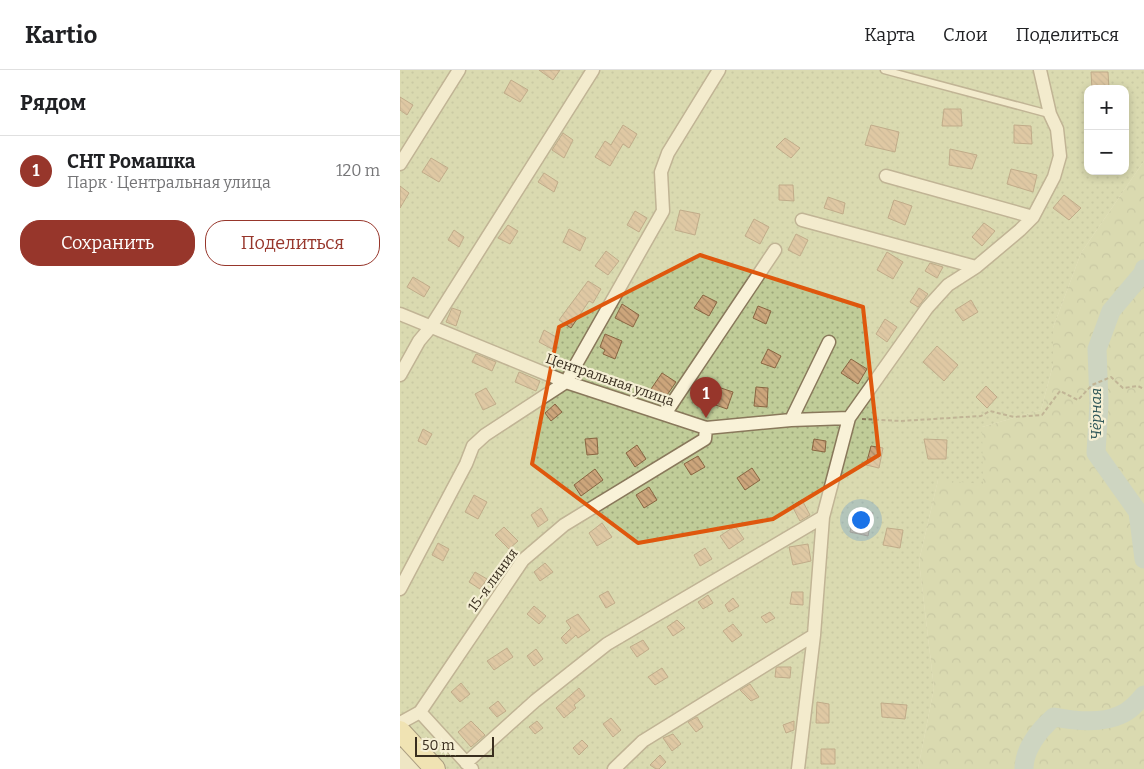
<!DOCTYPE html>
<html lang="ru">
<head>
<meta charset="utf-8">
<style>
	:root { --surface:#fff; --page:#f2f2f2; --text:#202124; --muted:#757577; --line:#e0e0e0; --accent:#97362b }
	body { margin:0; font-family:Bitter,serif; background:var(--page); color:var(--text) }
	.controls { position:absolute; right:15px; top:15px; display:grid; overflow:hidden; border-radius:10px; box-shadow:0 2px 8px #0003 }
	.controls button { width:45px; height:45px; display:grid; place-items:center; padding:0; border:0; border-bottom:1px solid var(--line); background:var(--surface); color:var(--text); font:25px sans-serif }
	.scale { position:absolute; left:15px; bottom:12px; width:79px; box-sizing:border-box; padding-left:5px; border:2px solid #392e1f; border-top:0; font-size:14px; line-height:18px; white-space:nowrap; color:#392e1f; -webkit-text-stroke:4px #f5efd4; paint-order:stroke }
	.you { position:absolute; left:460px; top:449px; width:18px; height:18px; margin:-12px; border:4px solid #fff; border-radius:50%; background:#1a73e8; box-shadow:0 0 0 8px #1a73e833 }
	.badge { display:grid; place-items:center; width:32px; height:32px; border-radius:50%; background:var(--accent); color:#fff; font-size:16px; font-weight:700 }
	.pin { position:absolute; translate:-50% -41px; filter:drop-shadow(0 1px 2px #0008) }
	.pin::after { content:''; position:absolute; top:26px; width:18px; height:15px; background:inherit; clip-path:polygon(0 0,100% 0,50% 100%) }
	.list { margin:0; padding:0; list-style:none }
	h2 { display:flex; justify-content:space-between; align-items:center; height:65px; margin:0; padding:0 20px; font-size:21px }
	h2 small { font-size:16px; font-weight:400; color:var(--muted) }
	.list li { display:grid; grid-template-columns:32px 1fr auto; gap:15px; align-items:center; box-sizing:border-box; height:70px; padding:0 20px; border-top:1px solid var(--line) }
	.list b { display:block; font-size:19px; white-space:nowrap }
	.list p { margin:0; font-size:16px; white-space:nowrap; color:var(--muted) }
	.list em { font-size:16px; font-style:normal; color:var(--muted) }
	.actions { display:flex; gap:10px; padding:15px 20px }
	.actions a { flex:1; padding:11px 0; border:1px solid var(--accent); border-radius:20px; text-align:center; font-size:18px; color:var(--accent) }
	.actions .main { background:var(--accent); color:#fff }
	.map { position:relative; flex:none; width:744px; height:699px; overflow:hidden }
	header { display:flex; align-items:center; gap:30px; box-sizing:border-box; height:70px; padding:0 25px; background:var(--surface); border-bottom:1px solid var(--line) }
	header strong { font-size:24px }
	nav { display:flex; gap:28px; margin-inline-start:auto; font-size:18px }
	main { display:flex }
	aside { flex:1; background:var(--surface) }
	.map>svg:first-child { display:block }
	.forest { fill:url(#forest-crowns) }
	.park { fill:url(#park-dots); fill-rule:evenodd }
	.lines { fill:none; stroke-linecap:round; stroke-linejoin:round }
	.river { stroke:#a6c1bc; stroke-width:19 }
	.building { fill:url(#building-back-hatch); stroke:#886541 }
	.service-casing { stroke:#89785b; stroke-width:9 }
	.minor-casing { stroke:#89785b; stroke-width:15 }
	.primary-casing { stroke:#57462f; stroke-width:22 }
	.path { stroke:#89785b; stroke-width:2; stroke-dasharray:4 2.5; stroke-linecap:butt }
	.service { stroke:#f9f2d8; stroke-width:6 }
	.minor { stroke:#f9f2d8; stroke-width:12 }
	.primary { stroke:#f1e09d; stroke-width:20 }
	.marked { fill:none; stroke:#df570d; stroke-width:4; stroke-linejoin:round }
	.labels { text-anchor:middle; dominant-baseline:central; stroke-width:4.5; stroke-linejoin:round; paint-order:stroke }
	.street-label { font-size:14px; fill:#392e1f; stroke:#f5efd4 }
	.water-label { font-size:15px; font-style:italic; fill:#2e5658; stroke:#f5efd4 }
</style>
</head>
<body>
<header>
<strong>Kartio</strong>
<nav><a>Карта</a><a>Слои</a><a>Поделиться</a></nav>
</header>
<main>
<aside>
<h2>Рядом<small></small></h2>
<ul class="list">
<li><span class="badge">1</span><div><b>СНТ Ромашка</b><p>Парк · Центральная улица</p></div><em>120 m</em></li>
</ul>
<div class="actions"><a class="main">Сохранить</a><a>Поделиться</a></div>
</aside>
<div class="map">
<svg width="744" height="699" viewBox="0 0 744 699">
	<defs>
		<pattern id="forest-crowns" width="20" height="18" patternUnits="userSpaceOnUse" patternTransform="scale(1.25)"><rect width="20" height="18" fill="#c0cc98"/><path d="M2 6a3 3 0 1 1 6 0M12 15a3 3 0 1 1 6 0" fill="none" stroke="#9da67b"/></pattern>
		<pattern id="park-dots" width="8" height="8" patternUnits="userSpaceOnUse" patternTransform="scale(1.25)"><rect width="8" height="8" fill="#c0cc98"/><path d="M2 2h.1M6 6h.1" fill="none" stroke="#9da67b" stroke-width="1.8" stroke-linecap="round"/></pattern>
		<pattern id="building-back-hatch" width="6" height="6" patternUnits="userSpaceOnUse" patternTransform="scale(1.25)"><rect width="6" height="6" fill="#cca57b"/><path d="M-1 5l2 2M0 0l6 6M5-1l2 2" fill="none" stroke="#a78764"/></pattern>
	</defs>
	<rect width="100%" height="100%" fill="#eee6c4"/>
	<path class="forest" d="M744 91V699H518L534 618 519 491 538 410 582 357 641 340 653 295V258L681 183Z"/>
	<path class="park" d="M0 0H744V91L681 183 653 258V295L641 340 582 357 583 414 538 410 519 491 534 618 518 699H46L0 645ZM688 19H725V101H688Z"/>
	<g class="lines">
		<path class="river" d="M744 199 743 203 711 241 697 279 699 333 696 383 738 442 744 489
			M624 699C624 679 639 660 654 647 675 651 701 654 720 645 730 641 737 633 744 625"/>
	</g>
	<path class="building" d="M139 0H160L153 10Z
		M691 2H708L709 19H692Z
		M111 10 128 20 120 32 104 23Z
		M0 27 13 35 7 45 0 40Z
		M544 39H561L562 56H542Z
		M223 55 237 64 229 78 223 74 210 96 195 87 205 71 211 75Z
		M471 55 499 62 495 82 465 75Z
		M614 55 631 56 632 74 614 73Z
		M163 63 173 70 164 88 152 80Z
		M385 68 400 78 391 88 376 77Z
		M550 79 577 85 572 99 549 95Z
		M31 88 48 98 39 112 22 102Z
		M611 99 637 105 633 122 607 114Z
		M144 103 158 112 154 122 138 112Z
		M379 115H393L394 131 379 130Z
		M0 116 9 123 0 138Z
		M664 125 681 138 669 150 653 138Z
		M428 127 445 133 443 144 424 138Z
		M494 130 512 136 505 155 488 148Z
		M280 140 300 144 295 165 275 160Z
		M235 141 247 148 239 162 227 155Z
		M354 149 369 157 360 174 345 166Z
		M584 153 595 161 582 176 572 167Z
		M108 155 118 161 110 174 98 168Z
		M169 159 186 168 180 181 163 172Z
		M54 160 64 167 59 177 48 170Z
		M396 164 408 170 400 186 388 180Z
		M206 181 219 191 208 205 195 196Z
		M487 182 503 192 493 209 477 200Z
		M530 193 543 197 537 208 525 201Z
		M13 207 30 217 24 227 7 217Z
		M188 211 201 219 193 233 189 231 171 258 159 250Z
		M519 218 528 224 518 237 510 232Z
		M303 225 317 232 309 246 294 238Z
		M571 230 578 242 563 251 555 240Z
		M222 234 239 245 233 257 215 248Z
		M358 236 371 241 366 254 353 248Z
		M52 238 61 241 56 256 46 252Z
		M485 249 497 257 487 272 476 264Z
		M144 260 158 268 152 279 139 272Z
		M205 264 222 271 215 289 203 284 205 280 200 277Z
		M537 276 558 295 544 311 523 292Z
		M368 279 381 286 375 298 361 293Z
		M76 284 96 292 92 301 72 292Z
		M451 289 467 299 458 314 441 303Z
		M119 302 140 311 136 321 115 312Z
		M262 303 276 312 265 328 251 319Z
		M312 315 333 322 327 339 307 332Z
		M586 316 597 327 587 338 576 327Z
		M356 317 368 318 367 337 354 336Z
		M86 318 96 334 83 340 75 324Z
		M155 334 162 342 151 351 145 343Z
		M23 359 32 364 26 375 18 371Z
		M197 368 198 384 187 385 185 369Z
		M414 369 426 371 425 382 412 380Z
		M524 369 547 370 546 389H528Z
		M237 375 246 389 235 397 226 383Z
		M471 376 483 378 479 398 466 395Z
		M298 386 305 397 291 405 284 394Z
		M352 398 360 410 345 420 337 408Z
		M195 399 203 410 181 426 174 415Z
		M249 417 257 430 244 438 236 425Z
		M74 425 87 432 78 449 65 442Z
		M402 430 410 445 400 451 392 436Z
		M141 438 148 450 138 457 131 445Z
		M455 439 473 443 468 466 450 462Z
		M202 453 212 467 197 476 189 463Z
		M335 456 344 469 329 479 320 466Z
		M104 457 118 471 109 479 95 465Z
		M487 458 503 460 500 478 483 475Z
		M38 473 49 479 43 491 32 485Z
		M408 474 411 491 393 495 389 477Z
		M305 478 312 489 300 496 294 485Z
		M145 493 153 502 140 511 134 502Z
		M75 502 87 509 80 519 69 512Z
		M208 521 215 533 206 538 199 526Z
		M392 522H403V535L390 534Z
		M308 525 313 533 303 539 298 532Z
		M333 528 339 536 329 542 325 535Z
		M134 536 146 546 139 554 127 544Z
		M370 542 375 548 366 553 361 547Z
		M178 544 190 560 178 568 176 565 166 574 161 568 171 558 166 551Z
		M277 550 285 558 273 566 267 557Z
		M333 554 342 565 332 572 323 561Z
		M243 570 249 579 237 587 230 577Z
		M107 578 113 587 94 600 87 591Z
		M136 579 143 589 134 596 127 586Z
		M378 597H391L390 608 375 607 376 598Z
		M262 598 268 607 255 615 248 607Z
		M61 613 70 624 60 632 51 622Z
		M350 614 359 627 351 631 340 620Z
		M179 618 185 626 174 635 176 638 164 648 156 638Z
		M98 631 106 641 97 647 89 638Z
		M417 632 429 634V653H416Z
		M481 633 507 635 505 649 482 647Z
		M297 647 303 657 296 662 288 652Z
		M211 648 221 660 213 667 203 654Z
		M71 651 85 665 71 677 58 662Z
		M137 651 143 658 135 664 129 657Z
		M394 651V660L386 663 383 655Z
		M273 664 281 674 272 681 263 668Z
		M182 670 188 676 179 685 173 678Z
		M421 679H435V694H421Z
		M260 685 266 692 259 699H256L250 695Z"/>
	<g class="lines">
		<defs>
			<path id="service" d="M484 0 649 44"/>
			<path id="minor" d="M0 94 59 0
				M486 106 633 147
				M402 150 576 197
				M0 244 166 312 306 358 391 350 449 348
				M0 305 19 271 30 258 193 0
				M265 344 375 180
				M391 350 429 272
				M0 519 66 394 73 376 85 365 166 312 263 141 261 102 268 83 319 0
				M20 642 72 699
				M0 653 20 642 123 490 164 455 305 369 306 358
				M66 693 135 631 207 574 423 447
				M214 699 243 671 414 565
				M398 699 414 565 423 447 449 348 527 238 548 215 576 197 620 160 633 147 654 107 660 86 657 59 650 44 640 0"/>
			<path id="primary" d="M0 661 35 699"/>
		</defs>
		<use href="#service" class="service-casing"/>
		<use href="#minor" class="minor-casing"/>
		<use href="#primary" class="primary-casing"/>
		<path class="path" d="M462 349 501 351 581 346 590 341 614 347 642 345 660 321 678 330 692 315 711 307 723 318 738 316 744 319"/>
		<use href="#service" class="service"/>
		<use href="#minor" class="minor"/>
		<use href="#primary" class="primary"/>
	</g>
	<path d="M0 0H744V699H0ZM300 185 463 237 479 385 373 449 238 473 132 394 159 257Z" fill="#eee6c4" fill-opacity=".55" fill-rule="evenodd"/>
	<path class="marked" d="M300 185 463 237 479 385 373 449 238 473 132 394 159 257Z"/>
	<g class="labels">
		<g class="street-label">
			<text transform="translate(210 310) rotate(19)">Центральная улица</text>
			<text transform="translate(93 510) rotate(-54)">15-я линия</text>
		</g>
		<g class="water-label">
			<text transform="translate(696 344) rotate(-90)">Чёрная</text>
		</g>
	</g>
</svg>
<div class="controls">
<button>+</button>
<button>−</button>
</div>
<div class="scale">50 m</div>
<div class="you"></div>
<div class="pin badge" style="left:306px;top:348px">1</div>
</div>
</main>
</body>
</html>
